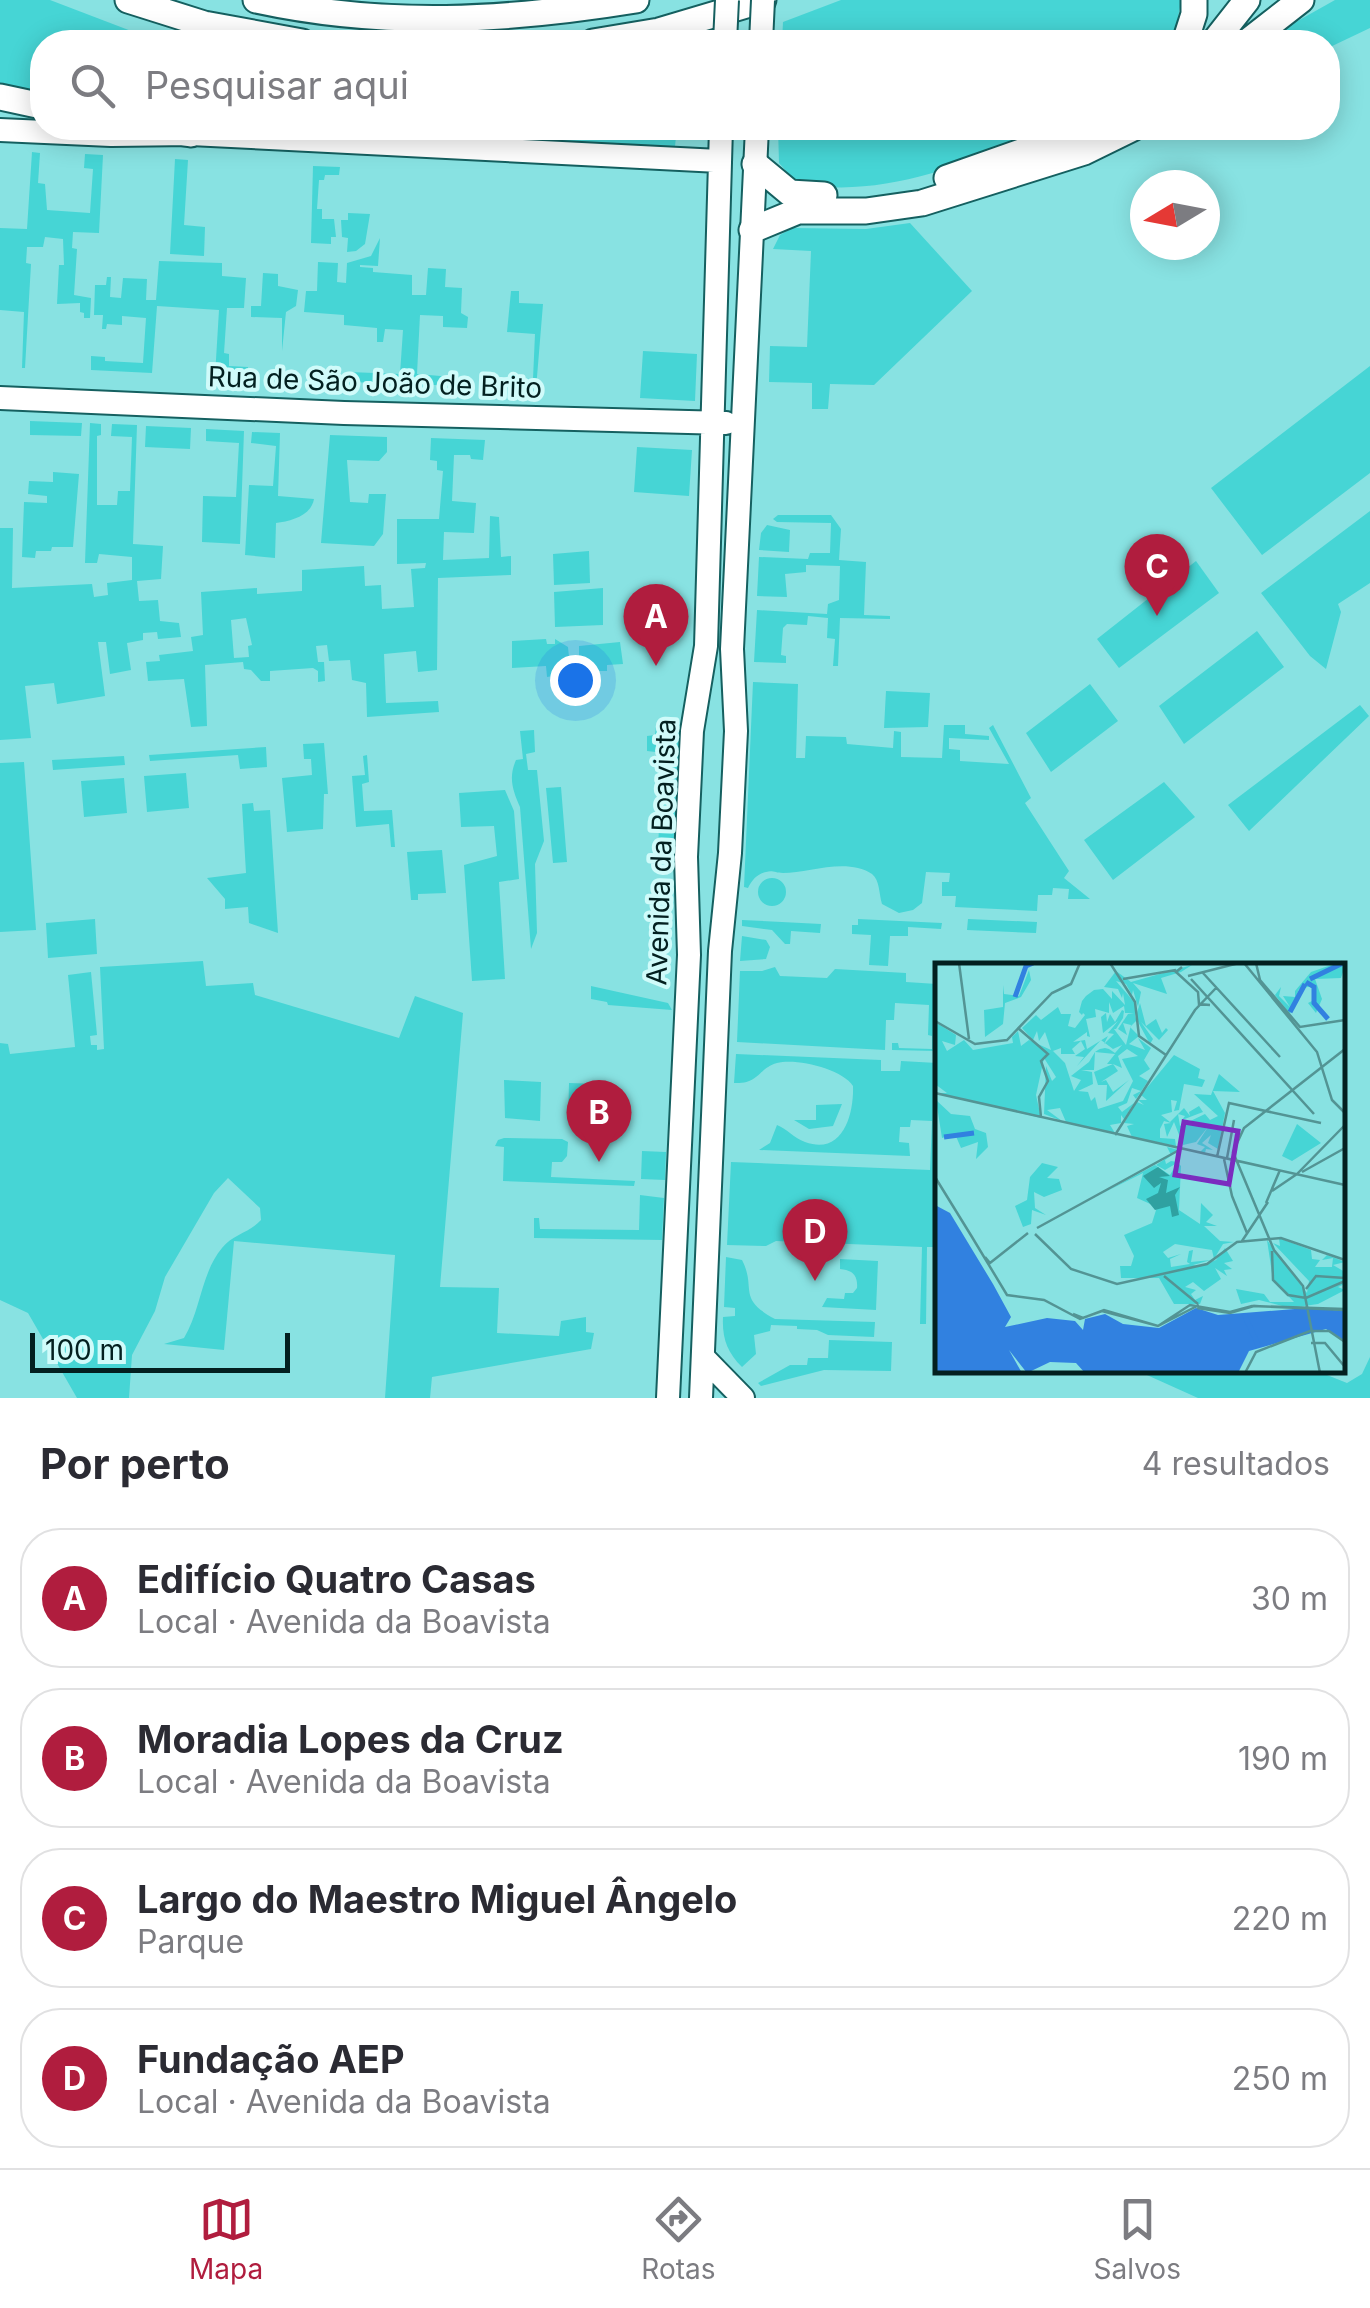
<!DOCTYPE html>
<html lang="pt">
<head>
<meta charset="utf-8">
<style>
	:root { --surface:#fff; --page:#f2f2f3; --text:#2b2b33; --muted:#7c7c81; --line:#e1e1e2; --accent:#b01d3e }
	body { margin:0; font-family:Inter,sans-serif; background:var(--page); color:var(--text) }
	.compass { position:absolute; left:1130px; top:170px; width:90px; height:90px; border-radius:50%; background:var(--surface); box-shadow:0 5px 25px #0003; rotate:260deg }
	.scale { position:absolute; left:30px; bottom:25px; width:260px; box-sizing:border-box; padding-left:10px; border:5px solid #032020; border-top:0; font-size:28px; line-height:35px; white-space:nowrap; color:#032020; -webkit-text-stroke:8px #d0fbfa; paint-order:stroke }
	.you { position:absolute; left:575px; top:680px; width:35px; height:35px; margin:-25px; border:8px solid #fff; border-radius:50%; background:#1a73e8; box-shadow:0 0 0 15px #1a73e833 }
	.badge { display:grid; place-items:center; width:65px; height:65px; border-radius:50%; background:var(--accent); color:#fff; font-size:32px; font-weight:700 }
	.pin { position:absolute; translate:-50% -82px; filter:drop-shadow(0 2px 5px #0008) }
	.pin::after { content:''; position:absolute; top:52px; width:35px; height:30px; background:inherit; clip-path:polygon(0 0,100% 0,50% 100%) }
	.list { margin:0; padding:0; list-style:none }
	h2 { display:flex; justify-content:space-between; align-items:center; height:130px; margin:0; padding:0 40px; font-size:42px }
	h2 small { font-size:32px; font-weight:400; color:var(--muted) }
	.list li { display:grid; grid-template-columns:65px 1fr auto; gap:30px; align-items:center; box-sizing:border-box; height:140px; margin:0 20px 20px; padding:0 20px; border:2px solid var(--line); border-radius:40px }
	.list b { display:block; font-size:38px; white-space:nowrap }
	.list p { margin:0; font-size:32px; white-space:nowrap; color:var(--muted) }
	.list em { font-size:32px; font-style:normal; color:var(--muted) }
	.icon { flex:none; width:55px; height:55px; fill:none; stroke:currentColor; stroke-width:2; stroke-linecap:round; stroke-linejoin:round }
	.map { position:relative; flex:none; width:1370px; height:1398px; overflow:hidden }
	.search { position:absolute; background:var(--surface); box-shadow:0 5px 25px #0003; left:30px; right:30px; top:30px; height:110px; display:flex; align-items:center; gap:25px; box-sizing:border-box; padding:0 35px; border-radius:40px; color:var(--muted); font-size:38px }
	.sheet { height:770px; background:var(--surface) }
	nav { display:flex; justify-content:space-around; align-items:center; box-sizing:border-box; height:140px; border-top:2px solid var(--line); background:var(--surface); font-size:28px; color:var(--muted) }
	nav a { display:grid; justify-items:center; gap:5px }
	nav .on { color:var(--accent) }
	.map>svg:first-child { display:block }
	.green { fill:#46d5d5; fill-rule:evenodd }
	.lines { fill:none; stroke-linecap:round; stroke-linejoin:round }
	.major-casing { stroke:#156060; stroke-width:26 }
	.highway-casing { stroke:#156060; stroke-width:29 }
	.major { stroke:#fff; stroke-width:22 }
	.highway { stroke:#fff; stroke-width:25 }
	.major-bridge-casing { stroke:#156060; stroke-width:26; stroke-linecap:butt }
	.major-bridge { stroke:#fff; stroke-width:22 }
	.labels { text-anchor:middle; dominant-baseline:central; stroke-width:8; stroke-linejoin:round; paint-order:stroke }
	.street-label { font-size:28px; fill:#032020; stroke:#d0fbfa }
	.inset-river { fill:none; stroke:#3181e0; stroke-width:5 }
	.inset-road { fill:none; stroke:#539494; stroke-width:2.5 }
	.view { fill:#7b2cbf; fill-opacity:0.15; stroke:#7b2cbf; stroke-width:5 }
	.inset-edge { fill:none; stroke:#032020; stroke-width:5 }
</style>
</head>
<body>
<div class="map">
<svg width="1370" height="1398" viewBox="0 0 1370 1398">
	<rect width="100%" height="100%" fill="#88e2e2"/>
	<path class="green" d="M0 0H50L160 42H42V96L0 87Z
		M841 0H1181V2L1173 42H782L783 22Z
		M1335 0H1370V28L1328 48V42H1270L1294 23Z
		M336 128H696L695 138 676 137 675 146 574 144 483 130 482 136Z
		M778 128H1063C980 156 887 202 797 183L779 163Z
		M32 152 40 153 38 183 45 184 47 210 90 213 93 169 84 168 85 154 103 155 99 233 73 232 72 248 77 249 74 295 91 298 90 318H84V313L80 312V303L57 304 59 265H64L63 239 45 237 43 247H27L26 263 31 264 25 368H22L24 312 0 310V228L27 229Z
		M175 159 188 160 184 225 205 227 204 256 170 254Z
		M313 166 340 167 339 175H325L324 180H319L317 209H322V219H334L336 237H331V244L311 243Z
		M348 213 370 214 365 244 356 251 347 252 348 238 342 237 341 220H348Z
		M910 223 972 291 874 385 830 384 828 409H812V383L769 382 770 346 807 347 811 251 773 249 780 235 792 228 866 229Z
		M380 238 378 266 360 265V267L373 268V272L412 275V295H426L428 268 446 269 445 287 462 288 461 313 468 317 467 328 443 327V316L420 315 417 374 464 378 463 386 349 382V372L400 374 403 330 385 329 383 342H377V328L344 325V315L304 312 306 291H317L318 262 338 263 337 282 346 283 347 263 371 256Z
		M159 261 222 263V276L246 278 244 308H227L224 353 229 354V366L248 367V378L215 376 219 310 157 306 152 373 91 370V356L105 357V361L143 363 146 318 122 316V325L107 324 106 329H102L103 315H94L95 285H106L107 277H111L110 297 121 298 123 278 147 279 146 300H156Z
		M263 273 278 274V286L298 290 296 306 286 312 282 351V318L251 317V306H261Z
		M511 291H519V303L543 304 536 389 479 387 480 377 533 379 535 334 507 332Z
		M643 351 697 354 695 401 640 398Z
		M1370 366V473L1262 555 1211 488Z
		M30 421 82 423 81 436 30 435Z
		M90 423 101 424V435L97 436V505H117L118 491H130L132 437 111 436 112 424 137 425 133 544 163 546 161 579 137 581 139 601 158 600 160 621 179 623 181 637 158 639 157 632 143 633V640L127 643 131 670 110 674 106 642H98L105 696 57 704 54 683 25 686 31 738 0 740V528H13L12 588 92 584 94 597 108 595 107 583 132 580V557L99 554 97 563H85Z
		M146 426 191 428 190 449 145 447Z
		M206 429 244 431 240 544 202 542 203 496 236 497 239 443 206 441Z
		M252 432 280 433 278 496 314 499C311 516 291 521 276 523L275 558 245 555 249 485 273 486 276 446 251 443Z
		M330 435 387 437V452L379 461 347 460 350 502 368 503 369 494H386L383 534 374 546 321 543Z
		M431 438 485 440 483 460 471 459 470 455H454L452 501 476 503 474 533 444 532 443 560 489 558 490 516 499 517 501 557 511 556V575L438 578 437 670 418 672 416 651 384 654 386 703 438 701 439 712 367 717 366 683 352 680 350 660 329 661 327 645 316 646 318 662H324L325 681 318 682V671L313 668 270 671V681H261L251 670 244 669 243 662 205 665 207 726 191 727 184 679 148 681 146 662 160 661 159 655 193 651 191 637 203 635 201 592 257 588V594L302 591V570L364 566 365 586 381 585 382 609 414 607 411 569 425 568 426 563 397 564V519H439L443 471 437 470V461L430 460ZM246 618 252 645 248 646 249 657 234 658 231 620Z
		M637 447 692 450 689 496 634 492Z
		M53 472 79 474 73 547H52L51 551H36L35 558 22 557 24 502 47 503V496L28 494 29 481 53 482Z
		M1370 511V583L1338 604 1341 612 1326 669 1310 656 1261 593Z
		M778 515H831L841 529 839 560 866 562 864 615 890 616V619L840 618 838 666H833L835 639 827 638 828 618 808 616 807 625 787 624 783 628 781 655 786 656V663L754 662 757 610 827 614 828 604 839 600 840 566 806 565V572L785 574 787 597 757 596 759 557 808 559 810 553H830L831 523 777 522 773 519Z
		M767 525 790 530 789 552 759 550 761 533Z
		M589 551 590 583 554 585 553 554Z
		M1196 561 1219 593 1119 668 1097 639Z
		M603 588V625L555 627 554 592Z
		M1257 631 1284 667 1184 744 1159 706Z
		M546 639 547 644H555V639L568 647 569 657 579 656V646L620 642 623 664 607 665V671H594L588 666 582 668 580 705H569L564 674 547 677 546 666 512 668V641Z
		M753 682 798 684 796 758H805L806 736 846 737 847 744 893 748 894 731 901 732V757L942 758 944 725H965V734L989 736V740L949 738V749L960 750V761L1009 764 989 728 993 725 1031 798 1025 803 1069 871 1064 878 1090 899H1068L1069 889 1053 888 1052 895H1038L1037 911 955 907 956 896H942V882H949L950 873 926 872 922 903 913 910 899 913 882 904C879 895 880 880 872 874 847 857 808 873 783 873 775 873 773 870 766 872 757 874 752 880 748 888L744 887Z
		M1090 684 1118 721 1051 772 1026 733Z
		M886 691 930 693 928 727 884 728Z
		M1360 705 1369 716 1249 831 1228 805Z
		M675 722 683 732 681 786 662 785 664 753 647 751V736L655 735 656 727Z
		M534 730 535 752 526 754 528 770H537L544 841 535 864 537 933 531 949 520 807C513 791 508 778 516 760L523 759 520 731Z
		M324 743 328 794H324L323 829 287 832 282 778 312 775 311 759H304L303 744Z
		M266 747 267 767 240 769 238 755 150 761 149 755Z
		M367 755 369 782 362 784 364 811 392 810 395 847H391L389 824 356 827 352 776 365 775 363 756Z
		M124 756 125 765 53 770 52 760Z
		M24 762 36 930 0 932V763Z
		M186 773 189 808 147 812 144 776Z
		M124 778 127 813 84 817 81 781Z
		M1164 782 1195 817 1113 880 1084 840Z
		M561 787 567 862 553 863 546 788Z
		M505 790 514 811 519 879 499 882 505 979 472 981 464 865 497 856 494 826 461 827 459 793Z
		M661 795 680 796 679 847 658 846Z
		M253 803 254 811 270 810 278 933 249 923 248 907 225 909V899L207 878 246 873 242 804Z
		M442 850 446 893 418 894V900H411L407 852Z
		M758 892a14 14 0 1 1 28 0a14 14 0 1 1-28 0Z
		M95 919 97 954 48 958 46 923Z
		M858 919 942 923 941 929 908 927V936H890L888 966 869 965 871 935 852 934V925H858Z
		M968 919 1037 922 1036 933 967 930Z
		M742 920 821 924 820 933 791 931 790 944H785L772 930 742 926Z
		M742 936 766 940 770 947 766 959 740 961Z
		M203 961 206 986 253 983 255 995 399 1038 415 996 463 1013 440 1287 499 1288 497 1333 559 1336 561 1321 586 1317V1332L594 1333 591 1349 432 1377 430 1398H385L395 1255 234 1241 224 1350 164 1344 184 1338C201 1310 201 1273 222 1248 233 1234 249 1233 261 1220L260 1208 228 1178 214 1193 165 1277 155 1311 132 1355 129 1398H77L28 1313 0 1300V1043L8 1044 10 1054 75 1047 68 975 91 972 97 1035 90 1036 91 1045H97V1050L104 1049 100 967Z
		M775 967 780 976 827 978 835 969 906 973V982L937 984V1051L892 1050V1043H898L899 1048 932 1049V1036L928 1035 929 1005 895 1003 894 1020H886L885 1050 737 1042 740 971H762Z
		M591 986 668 1003 672 1010 608 1005 607 1002 591 999Z
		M736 1054 881 1060V1071H900L901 1061 937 1063 938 1247H927L926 1324H920L922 1247 776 1241 766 1246 727 1245 731 1162 930 1170 932 1121 911 1120 910 1127H900L899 1142 909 1143 910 1156 759 1150 770 1143 777 1125C787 1129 794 1138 805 1142 843 1156 854 1114 853 1086 842 1069 797 1058 777 1063 757 1069 760 1084 734 1083Z
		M504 1080 541 1082 540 1121 505 1118Z
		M569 1083 600 1084 599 1124 568 1122Z
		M842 1104 833 1126 809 1129 794 1120H816V1105Z
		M504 1138 562 1139 568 1142 567 1156 562 1162H552L551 1177 635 1181 634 1186 503 1181 504 1147 495 1146 498 1140Z
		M642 1151 666 1152 665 1180 641 1179Z
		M640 1195 664 1198 662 1240 534 1238V1218H539L540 1229 639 1230Z
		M726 1257 742 1260C757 1289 736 1298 775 1319L875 1322 874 1337 828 1335 817 1330 797 1329V1326L771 1325 770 1331 754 1335 756 1354 742 1367C727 1352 722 1338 723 1317L735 1316V1308L724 1307Z
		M840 1259 878 1261 876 1310 822 1307 827 1298 844 1299 845 1293H853L857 1288C858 1276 853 1270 840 1269Z
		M829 1340 892 1342 891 1371 824 1370 761 1386 758 1383 790 1365H807L808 1358H828Z
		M1370 1357V1398H1198L1138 1371H1317L1347 1383 1362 1374Z"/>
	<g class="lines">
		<defs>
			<path id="major" d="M0 130 111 135 191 134 719 161
				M0 398 344 413 726 423
				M703 1357 743 1398
				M668 1398 689 955 686 857 692 731 706 646 721 128
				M701 1398 720 951 730 853 736 731 732 649 757 128"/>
			<path id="highway" d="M128 0 204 24 302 42
				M256 0C385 28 507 21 636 0
				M593 42 659 31 763 0
				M1185 42 1194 14V0
				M1214 42 1247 0
				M1247 42 1301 0
				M0 97 42 106
				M153 128 191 134
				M755 164 790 193 824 195
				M947 178 1089 128
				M752 230 798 211H866L922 203 1084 152 1133 128"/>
		</defs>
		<use href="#major" class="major-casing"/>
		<use href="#highway" class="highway-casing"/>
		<use href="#major" class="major"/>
		<use href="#highway" class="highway"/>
		<defs>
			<path id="major-bridge" d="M725 42 727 0
				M761 42 763 0"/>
		</defs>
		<use href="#major-bridge" class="major-bridge-casing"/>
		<use href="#major-bridge" class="major-bridge"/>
	</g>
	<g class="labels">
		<g class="street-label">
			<text transform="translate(375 382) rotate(2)">Rua de São João de Brito</text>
			<text transform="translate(661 852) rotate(-88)">Avenida da Boavista</text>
		</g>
	</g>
	<g transform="translate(935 963)">
		<rect width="410" height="410" fill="#88e2e2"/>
		<path d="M402 0 410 3 406 15 380 16 387 36 381 50 373 40 381 36 377 23 364 26 355 51 340 32 346 24 344 33 355 44 348 33 360 34V28L376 9ZM257 2 246 9 226 15 232 31 198 20 206 29 203 44 198 27 197 32 191 21 181 18 200 40V56L205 40 211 63 221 56 227 70 231 65 233 67 224 77 206 59 218 76 215 81 202 57 195 64 204 73 194 81 210 87 203 75 216 85 209 97 215 106 204 113 213 118 201 136 198 132 206 128 197 125 192 140 183 144 187 149 199 140 189 156 186 152V160L175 162 180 170 131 159 125 145 112 147 127 158 109 151 111 103 117 118 121 114 109 95 101 132 106 155 0 130H12L0 121V59L21 72 20 82 7 78 12 88 29 77 38 87 78 80 77 74 83 68 86 83 94 77 116 87 110 69 104 78 102 68 98 77 87 65 101 52 106 57 123 44 126 51H136L133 63 140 65 150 52 148 50 147 52 144 49 147 38 151 33 157 39 151 33 159 27 168 26 177 36V28L190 42 188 30 187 35 183 26 169 24 181 8 196 19ZM174 39 178 50 189 43 190 50H199L193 51 183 66 192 72 188 60 196 62 191 82 179 66H181L188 55 189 48 187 47 180 59 175 51 172 59 171 50 166 54 168 70 183 58 173 70 179 71 169 81 173 73 152 86 150 77 138 79 152 69V73L155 74 151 56 161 54 160 46 174 50ZM166 77 178 86 187 82 180 90 174 86 170 85 165 86 163 87 160 89 180 91 172 101H178L159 109 163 122H172L171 138 194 117 178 129 171 117 166 119 183 108 178 101 187 105 183 93 192 86 203 93 187 96 198 118 188 138 163 146 160 134 156 138 153 129 143 128 158 121 157 109 146 107H159L160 89 154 99 136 113 146 117 139 128 130 100 118 88 107 92 126 85V91H140L137 86 146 78 150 86 140 93 149 94 142 103ZM94 7 96 17 86 34 70 40 68 61 50 74 49 47 68 44V22L69 31 84 33ZM239 92 265 106 263 115 270 117 267 124 249 121 244 147 239 148 242 138 236 137 237 149 226 152 235 159 249 145 255 153 254 149 264 143 268 149 247 157 250 153 243 151 245 163 270 151 275 157 283 153 259 131 276 132 284 111 305 129 278 128 290 150 283 186 273 180 276 172 267 180 278 187 271 186 270 190 265 189 270 184 262 181 273 164 261 179 248 182 239 159 232 174 229 161 236 160 229 158 225 166V160V175L240 176 241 183 197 174 192 163 199 161 189 160 202 139 209 142 203 137H212L206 132ZM1 137 16 151 35 153 40 166 51 170 53 184 41 196 43 179 26 185 20 171 7 175ZM362 161 386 180 357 198 347 193ZM232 184 244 187 230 197 231 201 236 198 242 199 246 203 244 247 265 261 266 240 278 252 271 259 282 263H269L285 278 299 279 288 281 279 296 277 287 258 284 240 281 228 289 233 295 246 291 235 296 236 304 255 301 252 299 254 288 258 287 256 299 276 297 258 302 265 303 281 297 290 285 298 298 289 300 297 306 289 307 292 313 280 305 286 316 269 328 258 319 250 324 261 327 256 331 260 337 268 333 265 341H239L224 315H186L185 303H196L199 293 189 272 217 260 222 244 202 235 208 210 166 231 220 202 235 212 242 200 230 207 221 202 236 192ZM107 200 123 204 112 215 124 216 127 227 109 234 99 229 100 245 111 252 97 247 96 261 88 264 80 243 92 237 95 214ZM344 275 376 287 377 296 385 297 380 304H397L398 295 387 297 392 292 410 299 398 302 410 309V321L403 324 410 327 383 341 355 345 324 337 306 341 301 326 329 331 335 339H359L338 317 332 277 372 330 374 318 338 280 345 283Z" fill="#46d5d5" fill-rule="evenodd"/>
		<path d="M223 204 235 213 224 214 233 217 231 230 245 224 240 232 244 252 237 254 235 243 220 247 211 236 223 230 226 220 219 225 208 213Z" fill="#2fa1a1"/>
		<path d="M0 242 15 250 58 321 76 354 70 364 112 355 140 358 148 367 150 356 170 351 188 361 224 365 261 345 283 352 372 345 410 348V379L391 366 314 388 303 410H150L141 400 115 399 92 410 74 387 87 410H0Z" fill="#3181e0"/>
		<path class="inset-river" d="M375 16 408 0M371 19 379 24V40L393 56M80 34 91 3 98 0M355 49 370 21M9 174 39 170M309 351 324 384"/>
		<path class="inset-road" d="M24 0 34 76M175 0 200 39 204 73 231 92M309 0 382 89 397 137 410 150M321 0 325 17 365 64 410 57M247 4 241 9 263 29 264 41 275 42M268 10 345 94M253 13 304 0M188 16 241 7M256 16 379 151M0 58 40 81 72 77 117 30 136 21 145 0M83 65 113 91 106 98 113 118 104 134 106 154M0 130 410 222M180 172 260 47 281 25M282 194 294 140 386 160M292 195 299 157M289 196 297 233M367 209 410 185M362 211 409 163M0 214 37 274M337 228 362 211M297 233 312 270M331 240 345 207M102 265 246 186M100 271 136 306 182 321 272 301 302 279 346 275 410 297M37 274 72 332 109 337 145 356 167 348 223 363 264 342M307 278 333 239M337 288 338 317 353 332 371 335 410 318M50 294 55 300 93 270M229 313 263 341M371 326 381 313 410 315M262 345 295 350 319 343 410 347M138 351 148 355 169 347 223 363 255 342 295 349 317 343 410 346M376 380H390L410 404M310 410 321 389 375 368H394L410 379M385 410 368 323 339 287 298 189 309 165 410 86"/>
		<path class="view" d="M249 159 303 168 294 221 240 212Z"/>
		<rect width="410" height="410" class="inset-edge"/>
	</g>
</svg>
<svg class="compass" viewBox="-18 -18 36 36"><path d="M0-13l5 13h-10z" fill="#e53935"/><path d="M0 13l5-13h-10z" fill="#7c7c81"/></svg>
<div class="scale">100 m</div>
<div class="you"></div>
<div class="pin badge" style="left:656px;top:666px">A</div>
<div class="pin badge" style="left:599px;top:1162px">B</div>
<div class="pin badge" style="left:1157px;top:616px">C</div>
<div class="pin badge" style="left:815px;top:1281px">D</div>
<div class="search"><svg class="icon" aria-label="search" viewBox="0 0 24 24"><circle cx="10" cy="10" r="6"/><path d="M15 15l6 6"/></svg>Pesquisar aqui</div>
</div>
<section class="sheet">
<h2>Por perto<small>4 resultados</small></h2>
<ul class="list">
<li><span class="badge">A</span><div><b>Edifício Quatro Casas</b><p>Local · Avenida da Boavista</p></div><em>30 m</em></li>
<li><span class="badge">B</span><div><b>Moradia Lopes da Cruz</b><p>Local · Avenida da Boavista</p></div><em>190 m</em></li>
<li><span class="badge">C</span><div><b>Largo do Maestro Miguel Ângelo</b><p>Parque</p></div><em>220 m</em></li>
<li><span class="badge">D</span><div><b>Fundação AEP</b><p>Local · Avenida da Boavista</p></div><em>250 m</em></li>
</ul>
</section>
<nav>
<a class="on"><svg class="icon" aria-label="map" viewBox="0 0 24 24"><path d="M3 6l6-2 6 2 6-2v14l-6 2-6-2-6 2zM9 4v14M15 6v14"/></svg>Mapa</a>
<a><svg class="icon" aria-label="directions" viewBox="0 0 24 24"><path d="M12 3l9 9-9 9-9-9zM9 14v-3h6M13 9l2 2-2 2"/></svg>Rotas</a>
<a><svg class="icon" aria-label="saved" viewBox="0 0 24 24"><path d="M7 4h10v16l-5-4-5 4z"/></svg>Salvos</a>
</nav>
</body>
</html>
